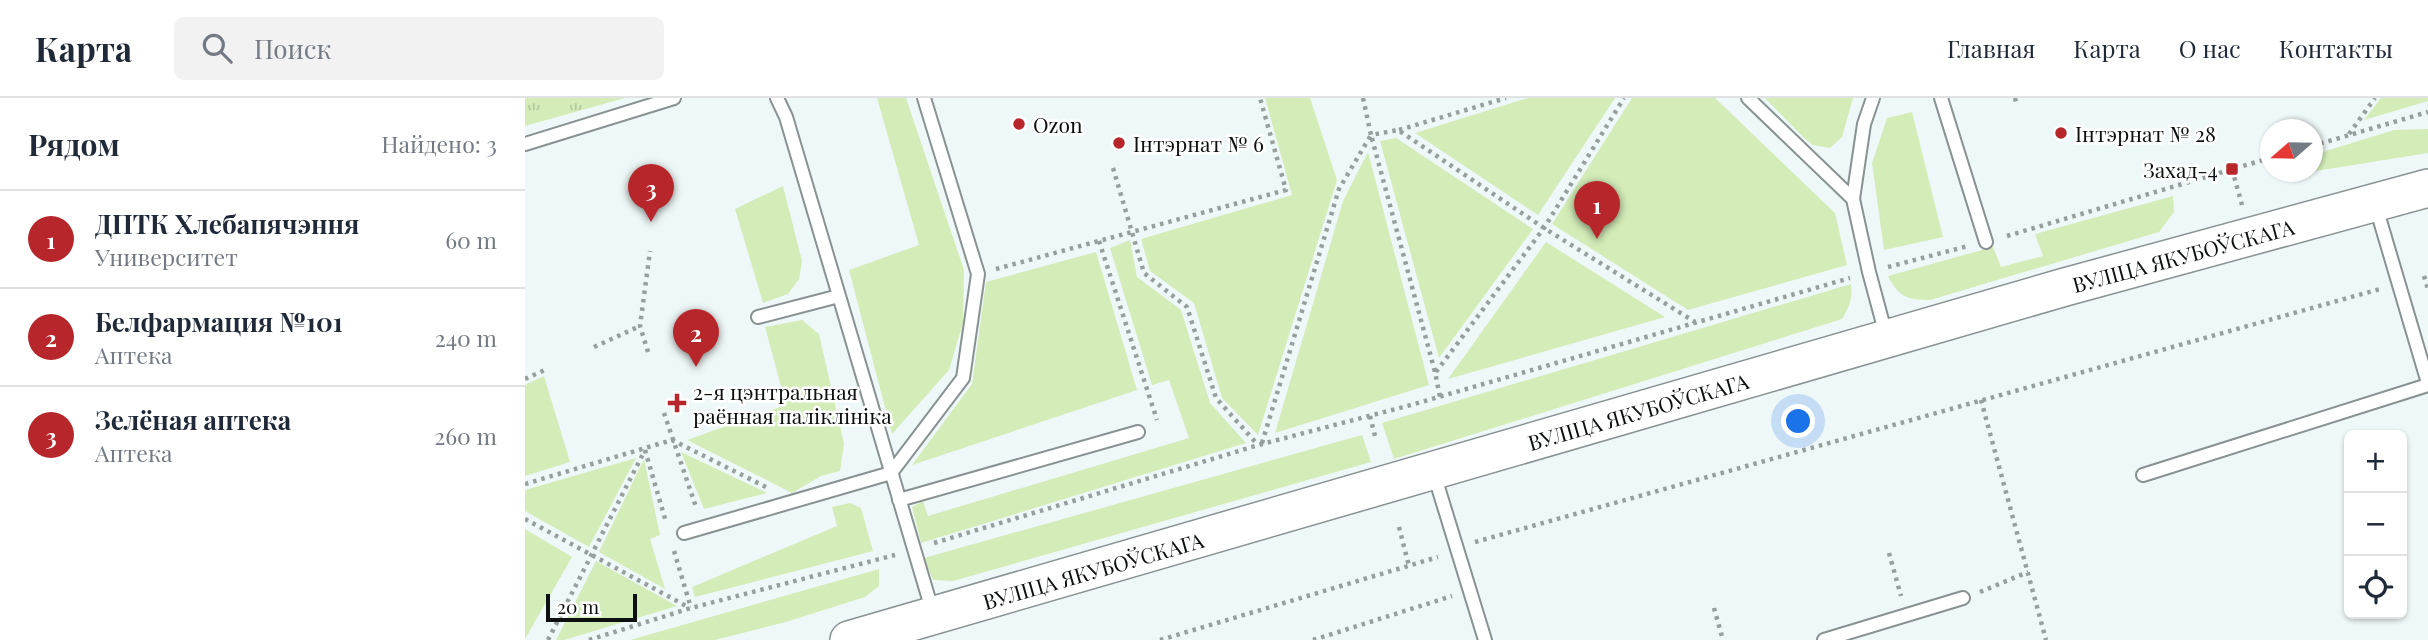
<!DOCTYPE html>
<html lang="ru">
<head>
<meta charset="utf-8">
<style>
	:root { --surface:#fff; --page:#f2f2f3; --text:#1f2937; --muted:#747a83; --line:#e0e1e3; --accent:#b6262a }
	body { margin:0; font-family:"Playfair Display",serif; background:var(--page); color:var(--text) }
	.controls { position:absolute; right:21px; bottom:21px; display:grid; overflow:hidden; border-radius:10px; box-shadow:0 2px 5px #0004 }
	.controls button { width:63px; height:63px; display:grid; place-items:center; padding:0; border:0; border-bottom:2px solid var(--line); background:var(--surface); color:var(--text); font:35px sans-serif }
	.compass { position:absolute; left:1735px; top:21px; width:63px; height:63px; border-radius:50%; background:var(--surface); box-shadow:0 2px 5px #0004; rotate:250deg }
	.scale { position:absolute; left:21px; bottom:18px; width:91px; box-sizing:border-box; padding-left:7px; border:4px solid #0d1010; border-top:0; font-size:19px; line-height:24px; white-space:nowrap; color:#0d1010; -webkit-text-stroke:5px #fff; paint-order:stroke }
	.you { position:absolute; left:1274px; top:324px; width:24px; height:24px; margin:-18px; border:5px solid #fff; border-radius:50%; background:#1a73e8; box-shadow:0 0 0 10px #1a73e833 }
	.badge { display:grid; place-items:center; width:46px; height:46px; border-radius:50%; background:var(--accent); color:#fff; font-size:23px; font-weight:700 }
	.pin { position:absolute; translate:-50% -58px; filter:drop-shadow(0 2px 4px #0008) }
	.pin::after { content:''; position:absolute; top:37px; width:24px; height:21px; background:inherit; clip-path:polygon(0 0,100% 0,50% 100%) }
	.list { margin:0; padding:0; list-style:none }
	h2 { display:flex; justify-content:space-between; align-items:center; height:91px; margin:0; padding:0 28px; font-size:30px }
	h2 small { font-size:23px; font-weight:400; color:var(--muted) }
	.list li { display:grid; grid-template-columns:46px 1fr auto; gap:21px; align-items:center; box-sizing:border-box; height:98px; padding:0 28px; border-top:2px solid var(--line) }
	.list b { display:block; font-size:26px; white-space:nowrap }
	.list p { margin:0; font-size:23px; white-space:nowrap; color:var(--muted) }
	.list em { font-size:23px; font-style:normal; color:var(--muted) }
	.icon { flex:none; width:38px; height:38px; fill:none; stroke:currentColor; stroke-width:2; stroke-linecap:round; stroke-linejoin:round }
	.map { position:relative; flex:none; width:1903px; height:542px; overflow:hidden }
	header { display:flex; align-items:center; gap:42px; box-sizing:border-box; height:98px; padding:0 35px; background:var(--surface); border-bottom:2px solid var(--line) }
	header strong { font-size:33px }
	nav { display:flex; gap:38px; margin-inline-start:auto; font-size:24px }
	.search { width:490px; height:63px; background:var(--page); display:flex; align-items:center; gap:18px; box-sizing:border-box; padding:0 24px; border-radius:10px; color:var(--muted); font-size:26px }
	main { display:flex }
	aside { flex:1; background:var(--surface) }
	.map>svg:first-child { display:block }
	.grass { fill:#d3ecb8 }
	.park { fill:url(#park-tufts) }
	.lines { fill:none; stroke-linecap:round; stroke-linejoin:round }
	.lane-casing { stroke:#899292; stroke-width:16 }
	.secondary-casing { stroke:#899292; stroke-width:40 }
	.path { stroke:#979e9e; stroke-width:4.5; stroke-dasharray:3.5 5; stroke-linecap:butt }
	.lane { stroke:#fff; stroke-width:12 }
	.secondary { stroke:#fff; stroke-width:37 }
	.poi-dot { fill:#b6262a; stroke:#fff; stroke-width:2.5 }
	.labels { text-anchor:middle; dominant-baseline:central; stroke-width:5; stroke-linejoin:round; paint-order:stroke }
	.poi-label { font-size:21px; fill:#0d1010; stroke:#fff; text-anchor:start }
	.street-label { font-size:21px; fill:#0d1010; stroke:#fff }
</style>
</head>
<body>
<header>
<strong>Карта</strong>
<div class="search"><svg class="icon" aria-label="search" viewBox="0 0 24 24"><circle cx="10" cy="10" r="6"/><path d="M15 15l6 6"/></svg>Поиск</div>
<nav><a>Главная</a><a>Карта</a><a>О нас</a><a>Контакты</a></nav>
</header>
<main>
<aside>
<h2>Рядом<small>Найдено: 3</small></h2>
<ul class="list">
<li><span class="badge">1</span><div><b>ДПТК Хлебапячэння</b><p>Университет</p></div><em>60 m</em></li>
<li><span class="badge">2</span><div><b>Белфармация №101</b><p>Аптека</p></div><em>240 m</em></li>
<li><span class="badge">3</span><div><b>Зелёная аптека</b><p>Аптека</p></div><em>260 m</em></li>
</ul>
</aside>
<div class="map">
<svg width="1903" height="542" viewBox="0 0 1903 542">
	<defs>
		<pattern id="park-tufts" width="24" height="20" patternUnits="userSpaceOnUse" patternTransform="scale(1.75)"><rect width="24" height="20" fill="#d3ecb8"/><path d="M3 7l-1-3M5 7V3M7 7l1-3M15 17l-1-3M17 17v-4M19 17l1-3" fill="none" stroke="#b4c99d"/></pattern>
	</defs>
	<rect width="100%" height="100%" fill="#eff8f8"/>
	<path class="grass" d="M352 0H381L439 172 438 225 424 272 367 336 324 172 394 147Z
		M740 0H785L812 82 733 337 697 300 669 205 625 173 616 141 767 97Z
		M1003 0H1090L1013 117 890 35Z
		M1107 0H1190L1310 115 1322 167 1163 212 1027 126Z
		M1240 0H1328L1317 39 1305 50 1288 47 1279 40Z
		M1856 0H1903V3L1839 22Z
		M1387 14 1418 139 1359 152 1347 65 1362 20Z
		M1903 31V55L1760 78 1762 74H1787L1788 57 1869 32Z
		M871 40 1008 131 914 260 855 43Z
		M843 54 904 287 750 335 818 103Z
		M258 88 277 163 274 181 263 196 238 205 210 111Z
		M1648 98 1649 114 1634 134 1405 202C1383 202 1373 199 1363 178L1468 149 1476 169 1518 158 1510 136Z
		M605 142 612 179 656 212 685 305 721 345 396 445 387 409 398 403 403 418 664 340 644 282 627 287 585 150Z
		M1021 144 1140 219 923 281Z
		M571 154 612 292 387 367 447 286 461 184Z
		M1326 186C1328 201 1324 209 1317 221L869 361 857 325Z
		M277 222 294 236 319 346 315 373 296 378 267 395 162 342 261 307 240 229Z
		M19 278 45 364 0 378V287Z
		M837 337 846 364 428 483 408 482 399 460Z
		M156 354 242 395 179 411Z
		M111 360 64 449 0 413V392Z
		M119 361 135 437 125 441 140 491 74 454Z
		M325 405 336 410 348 453 170 499 167 489 312 428 307 409Z
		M0 431 47 459 0 541Z
		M71 463 152 508 39 542H31Z
		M354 471V488L340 499 261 524 190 542H105Z"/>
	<path class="park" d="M0 0H100L0 28Z"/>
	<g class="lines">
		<defs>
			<path id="lane" d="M252 0 261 19 408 515
				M1223 0 1328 101 1344 174 1361 237
				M1416 0 1461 144
				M0 46 149 0
				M1328 101 1339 26 1348 0
				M1851 109 1903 285
				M233 219 314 198
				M909 376 960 542
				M1618 377 1903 287
				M374 402 613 334
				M159 435 366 375 438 280 453 176 399 0
				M1299 542 1438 500"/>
			<path id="secondary" d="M324 542 1540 189 1903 90"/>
		</defs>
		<use href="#lane" class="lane-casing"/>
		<use href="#secondary" class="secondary-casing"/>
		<path class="path" d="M838 0 846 37 873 32 1019 130 1170 224
			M1490 0 1491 4
			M874 32 981 0
			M1824 36 1850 0
			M1787 48 1903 14
			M588 70 619 175 662 209 691 300 733 347
			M1707 71 1717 107
			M1482 138 1745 60
			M574 143 632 322
			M1363 169 1443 148
			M471 171 761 92 735 0
			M1899 178 1903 191
			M69 249 115 228
			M123 254 115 228 125 153
			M911 274 1019 130 1099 0
			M0 281 22 271
			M1456 302 1521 542
			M139 315 171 409
			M845 318 851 342
			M737 345 814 91 846 37 910 274 915 299
			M120 352 141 424
			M0 386 147 342 241 389
			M0 421 165 510
			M874 429 884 468
			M950 444 1855 191
			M409 445 737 346 886 307 1325 180
			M149 453 166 510
			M1364 455 1376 498
			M1455 494 1503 474
			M1189 510 1198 542
			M23 542 120 352
			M64 542 166 510 370 457
			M635 542 913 459
			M788 542 927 498"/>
		<use href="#lane" class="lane"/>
		<use href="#secondary" class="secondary"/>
	</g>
	<g class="poi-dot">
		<circle cx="494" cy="26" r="7"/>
		<circle cx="1536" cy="35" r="7"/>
		<circle cx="594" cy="45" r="7"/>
		<rect x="1700" y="64" width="14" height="14" rx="3.5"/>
		<path d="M148.5 294.5h7v7h7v7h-7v7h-7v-7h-7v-7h7z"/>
	</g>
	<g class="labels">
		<g class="poi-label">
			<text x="508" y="26">Ozon</text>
			<text x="1550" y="35">Інтэрнат № 28</text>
			<text x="608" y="45">Інтэрнат № 6</text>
			<text x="1693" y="71" text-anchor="end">Захад-4</text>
			<text x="168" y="293">2-я цэнтральная<tspan x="168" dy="24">раённая паліклініка</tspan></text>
		</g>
		<g class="street-label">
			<text transform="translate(1658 157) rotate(-15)">ВУЛІЦА ЯКУБОЎСКАГА</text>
			<text transform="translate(1113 313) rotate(-16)">ВУЛІЦА ЯКУБОЎСКАГА</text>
			<text transform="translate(568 472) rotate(-16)">ВУЛІЦА ЯКУБОЎСКАГА</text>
		</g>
	</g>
</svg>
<div class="controls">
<button>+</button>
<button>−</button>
<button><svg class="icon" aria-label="locate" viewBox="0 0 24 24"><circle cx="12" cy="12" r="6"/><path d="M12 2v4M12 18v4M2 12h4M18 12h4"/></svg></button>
</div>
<svg class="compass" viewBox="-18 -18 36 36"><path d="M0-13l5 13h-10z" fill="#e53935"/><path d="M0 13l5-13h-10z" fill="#747a83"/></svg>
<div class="scale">20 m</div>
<div class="you"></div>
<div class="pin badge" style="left:1072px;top:141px">1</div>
<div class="pin badge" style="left:171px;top:269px">2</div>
<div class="pin badge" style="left:126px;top:124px">3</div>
</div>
</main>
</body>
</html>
